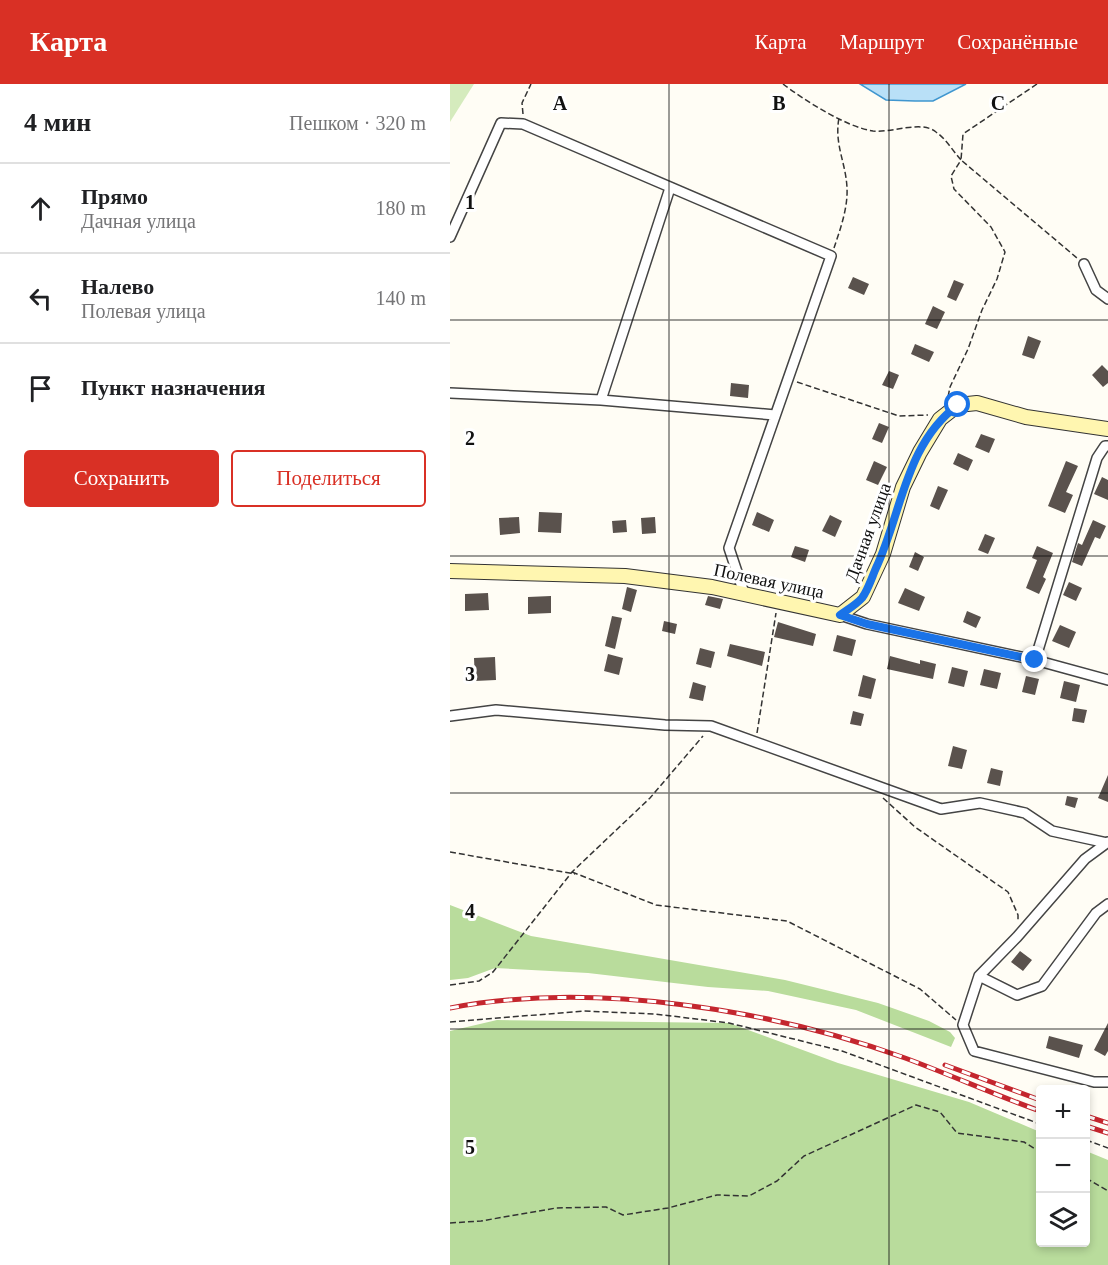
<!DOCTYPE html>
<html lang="ru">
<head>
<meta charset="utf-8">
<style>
	:root { --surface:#fff; --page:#f6f6f6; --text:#202124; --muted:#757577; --line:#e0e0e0; --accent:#d93025 }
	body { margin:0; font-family:"Times New Roman",serif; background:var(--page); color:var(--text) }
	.controls { position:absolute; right:18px; bottom:18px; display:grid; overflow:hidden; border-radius:6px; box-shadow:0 3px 9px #0003 }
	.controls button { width:54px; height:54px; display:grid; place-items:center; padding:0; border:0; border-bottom:2px solid var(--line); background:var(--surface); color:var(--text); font:30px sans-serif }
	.stop { position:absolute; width:18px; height:18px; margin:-14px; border:4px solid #1a73e8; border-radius:50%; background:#fff }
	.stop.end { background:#1a73e8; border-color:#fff; box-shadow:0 2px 6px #0008 }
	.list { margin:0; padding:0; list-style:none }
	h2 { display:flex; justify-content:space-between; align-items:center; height:78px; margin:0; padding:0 24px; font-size:26px }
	h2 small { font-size:20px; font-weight:400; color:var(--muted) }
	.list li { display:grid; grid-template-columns:39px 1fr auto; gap:18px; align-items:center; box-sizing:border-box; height:90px; padding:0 24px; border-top:2px solid var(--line) }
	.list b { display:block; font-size:22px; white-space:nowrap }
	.list p { margin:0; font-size:20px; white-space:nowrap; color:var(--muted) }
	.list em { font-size:20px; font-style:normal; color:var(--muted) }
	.actions { display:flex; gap:12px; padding:18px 24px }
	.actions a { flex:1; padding:14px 0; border:2px solid var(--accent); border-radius:6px; text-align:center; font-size:21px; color:var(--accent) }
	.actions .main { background:var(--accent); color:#fff }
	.icon { flex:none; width:33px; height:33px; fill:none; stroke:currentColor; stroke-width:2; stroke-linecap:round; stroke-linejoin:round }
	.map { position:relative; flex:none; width:658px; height:1181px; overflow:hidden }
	header { display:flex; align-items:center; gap:36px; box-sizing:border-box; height:84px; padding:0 30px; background:var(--accent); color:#fff }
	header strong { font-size:28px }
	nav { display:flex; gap:33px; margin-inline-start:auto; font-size:21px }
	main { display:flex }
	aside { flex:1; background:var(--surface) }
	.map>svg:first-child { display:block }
	.green { fill:#d5ebbd }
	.forest { fill:#b9dc9c }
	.water { fill:#b9e0f7; stroke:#3f96cf; stroke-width:1.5 }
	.building { fill:#5a524d }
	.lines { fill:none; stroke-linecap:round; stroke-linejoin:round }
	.street-casing { stroke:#444; stroke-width:12 }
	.secondary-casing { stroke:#333; stroke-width:16 }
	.path { stroke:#333; stroke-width:1.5; stroke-dasharray:6 3; stroke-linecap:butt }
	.street { stroke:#fff; stroke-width:9 }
	.secondary { stroke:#fff6b0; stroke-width:14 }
	.rail-casing { stroke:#c4262e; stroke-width:5 }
	.rail { stroke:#fff; stroke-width:3; stroke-dasharray:9; stroke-linecap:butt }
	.route { stroke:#1a73e8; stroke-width:8 }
	.grid { fill:none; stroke:#111; stroke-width:1.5; stroke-opacity:0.55 }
	.labels { text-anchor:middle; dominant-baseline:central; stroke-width:6; stroke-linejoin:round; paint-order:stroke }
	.street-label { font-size:18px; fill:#111; stroke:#fff }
	.grid-label { font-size:20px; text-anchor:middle; font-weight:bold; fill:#111; stroke:#fff; stroke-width:6; stroke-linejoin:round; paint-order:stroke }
</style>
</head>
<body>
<header>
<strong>Карта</strong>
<nav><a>Карта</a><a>Маршрут</a><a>Сохранённые</a></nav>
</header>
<main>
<aside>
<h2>4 мин<small>Пешком · 320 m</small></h2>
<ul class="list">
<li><svg class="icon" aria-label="ahead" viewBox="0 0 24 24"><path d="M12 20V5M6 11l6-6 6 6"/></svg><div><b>Прямо</b><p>Дачная улица</p></div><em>180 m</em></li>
<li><svg class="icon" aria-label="left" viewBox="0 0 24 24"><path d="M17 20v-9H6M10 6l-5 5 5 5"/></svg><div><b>Налево</b><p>Полевая улица</p></div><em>140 m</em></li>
<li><svg class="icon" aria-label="arrive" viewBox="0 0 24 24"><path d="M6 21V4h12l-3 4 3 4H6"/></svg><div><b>Пункт назначения</b></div></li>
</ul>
<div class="actions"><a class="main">Сохранить</a><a>Поделиться</a></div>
</aside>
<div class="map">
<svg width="658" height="1181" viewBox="0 0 658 1181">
	<rect width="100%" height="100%" fill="#fffdf5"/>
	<path class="green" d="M0 0H24L0 38Z"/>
	<path class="forest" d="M0 821 81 852 335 896 428 919 479 937 500 948 505 954 501 963 406 926 318 907 258 903 138 889 45 884 18 894 0 896Z
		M47 936 279 939 388 979 519 1018 590 1048V1158H636V1067L658 1076V1181H0V947Z"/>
	<path class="water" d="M410 0H516L483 17H465L436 16Z"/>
	<path class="building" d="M403 193 419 200 414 211 398 204Z
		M504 196 514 200 506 217 497 213Z
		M483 222 495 228 487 245 475 240Z
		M578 252 591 257 584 275 572 271Z
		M465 260 484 268 479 278 461 270Z
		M652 281 658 287V299L653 303 642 291Z
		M439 287 449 291 443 305 432 301Z
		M281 299 299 301 298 314 280 312Z
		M429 339 439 343 432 359 422 355Z
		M531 350 545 355 539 369 525 363Z
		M508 369 523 376 518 387 503 380Z
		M424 377 437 383 428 401 416 396Z
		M616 377 628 382 616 408 623 411 615 429 598 422Z
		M652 393 658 396V416L644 410Z
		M488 402 498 406 489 426 480 422Z
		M89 428 112 429 111 449 88 448Z
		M307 428 324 436 319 448 302 441Z
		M380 431 392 437 385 453 372 447Z
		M69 433 70 449 50 451 49 434Z
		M205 433 206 449 192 450 191 434Z
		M176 436 177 448 163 449 162 437Z
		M643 436 656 442 650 455 645 453 632 482 622 478 628 459 632 461Z
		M535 450 545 454 538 470 528 466Z
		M345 462 359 466 355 478 341 473Z
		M587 462 603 469 593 493 596 495 589 510 576 504 587 476 582 474Z
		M465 468 474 473 468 487 459 483Z
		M619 498 632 504 626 517 613 511Z
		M177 503 187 506 181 528 172 525Z
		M455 504 475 513 469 527 448 519Z
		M38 509 39 526 15 527V510Z
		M101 512V529L78 530V513Z
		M258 512 273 515 270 525 255 521Z
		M517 527 531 533 526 544 513 538Z
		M162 532 172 534 165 565 155 562Z
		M214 537 227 540 225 550 212 547Z
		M328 538 366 550 363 562 324 553Z
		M610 541 626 548 619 564 602 557Z
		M387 551 406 556 402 572 383 567Z
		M280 560 315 568 312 582 277 572Z
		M250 564 265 568 261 584 246 580Z
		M158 570 173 574 169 591 154 587Z
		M440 572 470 580V576L486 580 483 595 437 585Z
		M45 573 46 596 25 597 24 574Z
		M502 583 518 587 514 603 498 599Z
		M534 585 551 589 547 605 530 601Z
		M413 591 426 595 421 615 408 612Z
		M576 592 589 595 585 611 572 608Z
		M614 597 630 601 626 618 610 614Z
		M243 598 256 602 253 617 239 614Z
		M624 624 637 626 634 639 622 637Z
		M403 627 414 630 411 642 400 640Z
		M503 662 517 666 512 685 498 682Z
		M541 684 553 687 550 702 537 699Z
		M658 691V718L648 714Z
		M617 712 628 714 625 724 615 721Z
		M570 867 582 876 573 887 561 878Z
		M658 939V967L655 972 644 966Z
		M599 952 633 961 629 974 596 964Z"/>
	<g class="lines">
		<defs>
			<path id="street" d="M0 153 51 39 73 40 381 172 279 464 294 509
				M634 180 646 206 658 215
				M0 309 151 316 325 331
				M151 316 220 104
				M390 531 417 540 585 576 658 596
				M585 576 647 374 655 362H658
				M0 632 46 626 215 641 261 642 491 725 530 719 575 729 602 747 657 759
				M658 758 635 775 567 853 529 892 513 941 524 967 644 998H658
				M529 892 567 911 592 902 646 829 658 820"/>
			<path id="secondary" d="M0 487 175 492 262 503 390 531 413 513 433 470 453 403 470 368 490 335 508 321 527 319 576 333 658 345"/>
		</defs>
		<use href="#street" class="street-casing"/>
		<use href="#secondary" class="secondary-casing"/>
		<path class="path" d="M333 0C354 16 396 43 423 47 442 49 472 36 486 48 496 55 503 67 511 76L501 92 504 105 541 143 555 168 547 195 532 226 518 265 500 303 498 313
			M587 0 513 50 511 76 627 174
			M73 30 72 19 81 0
			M384 164C390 146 398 124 397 104 396 79 384 60 389 34
			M347 298 449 332 478 331
			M307 649 326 529
			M433 714 465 743 558 808 568 831V837
			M0 768 125 790
			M122 788 206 821 337 837 470 905 506 936
			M0 901 29 897 43 888 122 788 200 714 253 652
			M0 938 134 927 205 930 279 939 392 967 590 1040
			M636 1056 658 1064
			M636 1094 658 1107
			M0 1139 31 1137 106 1124 156 1123 173 1131 218 1124 267 1111 299 1112 327 1097 354 1072 466 1021 490 1028 507 1049 574 1058 590 1068"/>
		<use href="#street" class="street"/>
		<use href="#secondary" class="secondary"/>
		<defs>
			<path id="rail" d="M0 924C142 897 320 925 455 974 501 991 545 1011 590 1027
				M495 981 590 1016
				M636 1032 658 1039
				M636 1042 658 1049"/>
		</defs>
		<use href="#rail" class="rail-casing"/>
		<use href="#rail" class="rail"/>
	</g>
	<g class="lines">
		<path class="route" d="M508 321C455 360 452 429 426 484 422 493 418 506 412 514 407 520 397 526 390 531L417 540 585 576"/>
	</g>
	<path class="grid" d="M219 0V1181M439 0V1181M0 236H658M0 472H658M0 709H658M0 945H658"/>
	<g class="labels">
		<g class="street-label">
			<text transform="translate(418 448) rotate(-70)">Дачная улица</text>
			<text transform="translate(319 497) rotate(12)">Полевая улица</text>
		</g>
	</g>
	<g class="grid-label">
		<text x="110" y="26">A</text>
		<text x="329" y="26">B</text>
		<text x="548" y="26">C</text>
		<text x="20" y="125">1</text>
		<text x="20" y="361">2</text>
		<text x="20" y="597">3</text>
		<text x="20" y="834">4</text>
		<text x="20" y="1070">5</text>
	</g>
</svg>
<div class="controls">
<button>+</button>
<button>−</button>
<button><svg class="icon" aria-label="layers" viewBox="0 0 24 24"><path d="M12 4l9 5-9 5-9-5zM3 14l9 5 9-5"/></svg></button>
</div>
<div class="stop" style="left:508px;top:321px"></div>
<div class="stop end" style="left:585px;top:576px"></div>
</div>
</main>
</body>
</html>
